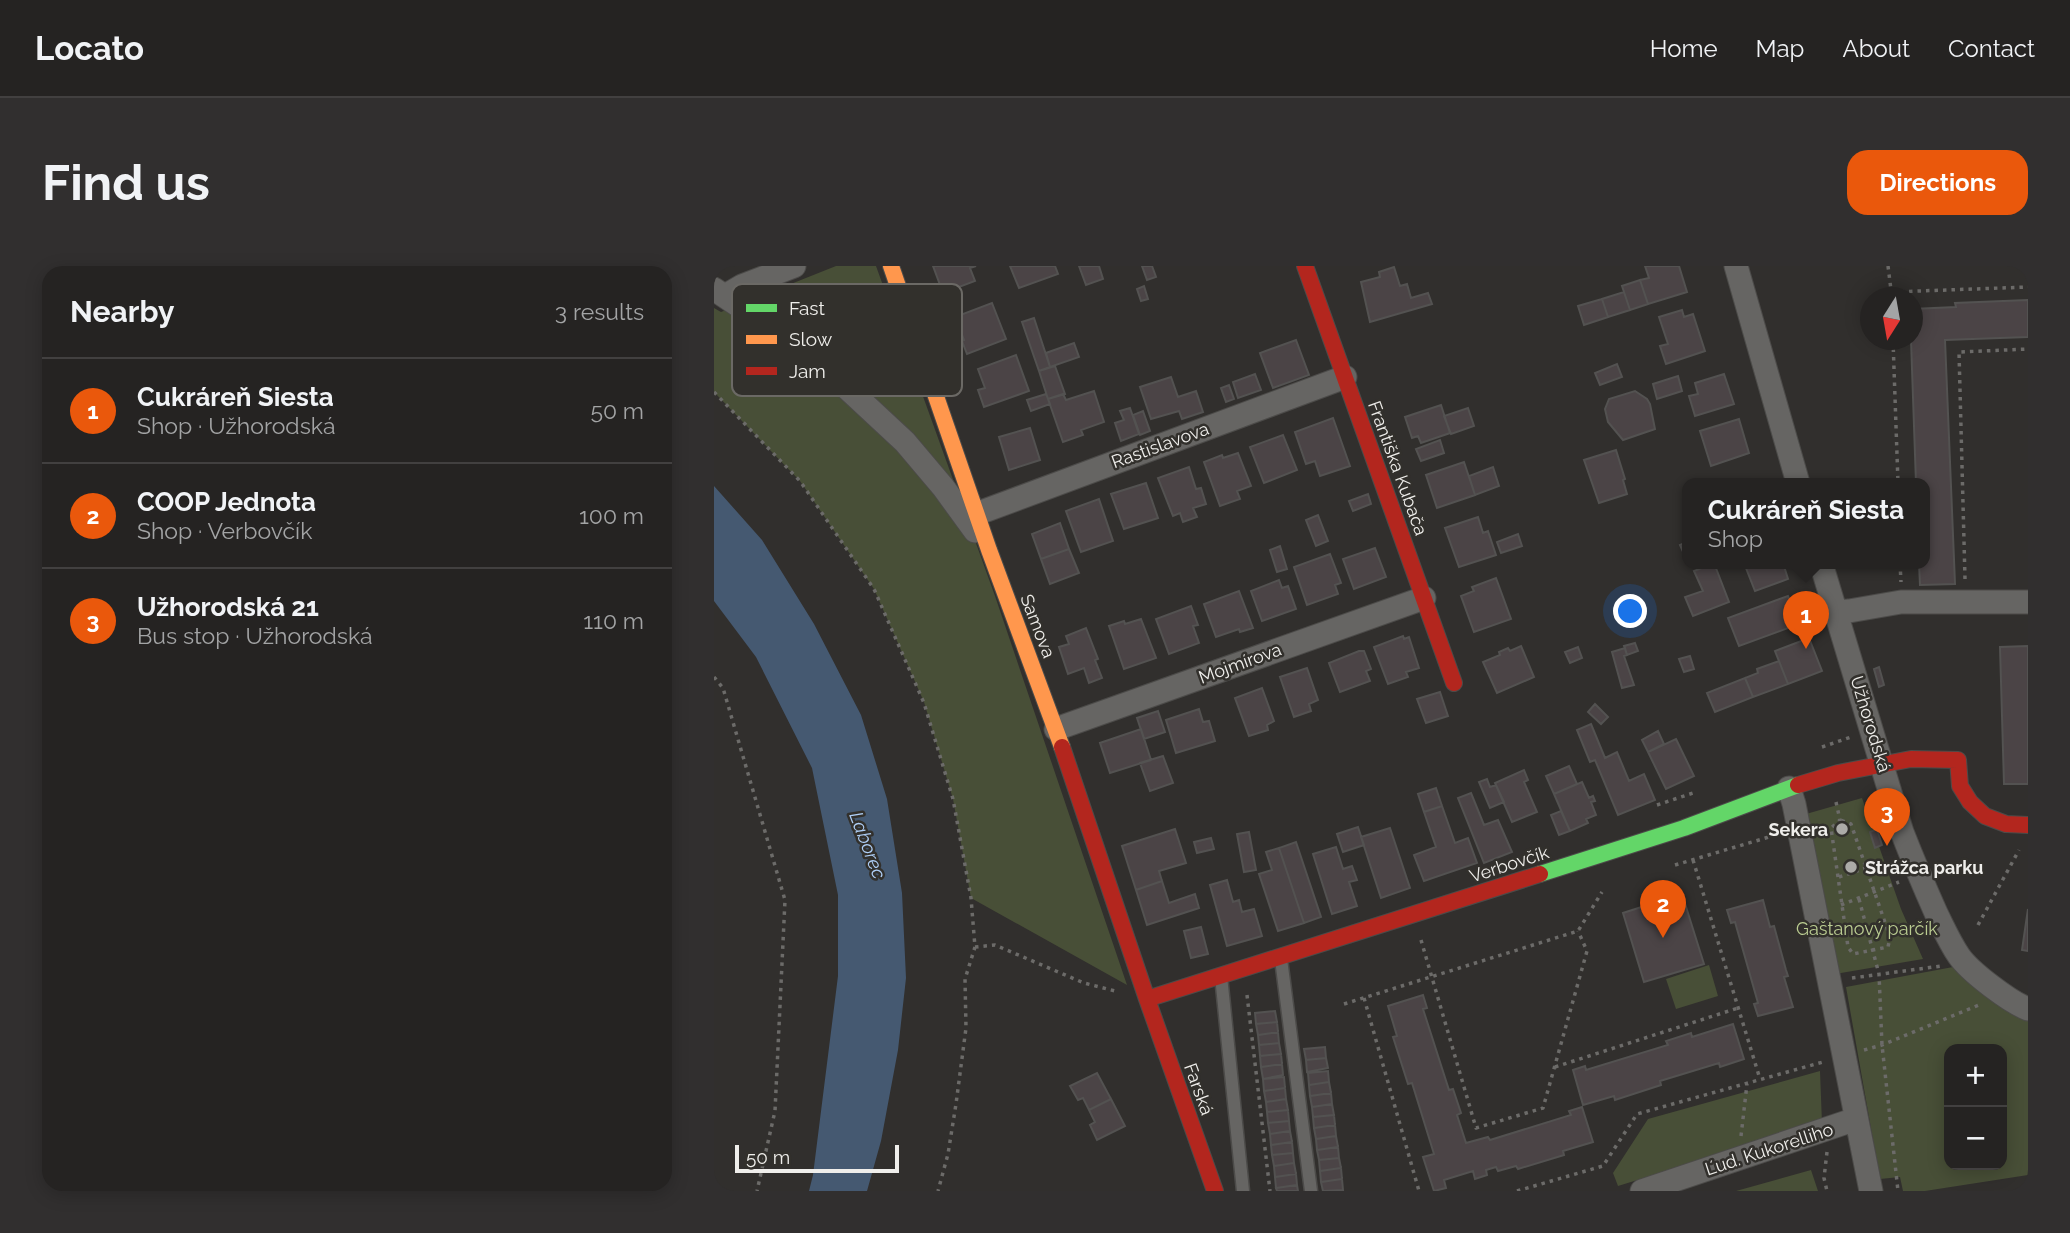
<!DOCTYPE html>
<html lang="en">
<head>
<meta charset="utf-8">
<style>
	:root { --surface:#252322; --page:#312f2f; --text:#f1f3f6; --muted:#a3a4a5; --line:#424040; --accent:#ea580c }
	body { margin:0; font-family:Raleway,sans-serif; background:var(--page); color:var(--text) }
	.controls { position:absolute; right:21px; bottom:21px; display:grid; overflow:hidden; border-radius:14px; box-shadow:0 4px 18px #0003 }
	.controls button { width:63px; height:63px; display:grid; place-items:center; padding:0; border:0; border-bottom:2px solid var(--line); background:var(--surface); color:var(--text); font:35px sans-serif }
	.compass { position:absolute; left:1146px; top:21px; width:63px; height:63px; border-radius:50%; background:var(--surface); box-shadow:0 4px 18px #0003; rotate:191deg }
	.scale { position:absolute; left:21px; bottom:18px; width:164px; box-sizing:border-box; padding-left:7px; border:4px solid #efeeeb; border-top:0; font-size:19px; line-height:24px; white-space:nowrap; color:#efeeeb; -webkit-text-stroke:5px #32302c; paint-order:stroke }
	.you { position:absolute; left:917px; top:346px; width:24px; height:24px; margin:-18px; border:5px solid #fff; border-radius:50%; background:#1a73e8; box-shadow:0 0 0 10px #1a73e833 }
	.badge { display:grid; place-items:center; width:46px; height:46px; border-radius:50%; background:var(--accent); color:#fff; font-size:23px; font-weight:700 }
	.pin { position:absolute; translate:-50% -58px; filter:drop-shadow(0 2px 4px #0008) }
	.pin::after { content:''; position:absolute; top:37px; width:24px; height:21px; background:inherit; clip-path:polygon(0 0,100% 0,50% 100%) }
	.popup { position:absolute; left:968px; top:212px; width:248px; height:91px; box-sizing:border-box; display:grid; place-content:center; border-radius:14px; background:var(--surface); filter:drop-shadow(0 2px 5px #0005); font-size:23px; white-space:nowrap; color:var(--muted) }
	.popup b { font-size:26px; color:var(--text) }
	.popup::after { content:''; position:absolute; left:50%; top:100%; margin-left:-14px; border:14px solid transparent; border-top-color:var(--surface) }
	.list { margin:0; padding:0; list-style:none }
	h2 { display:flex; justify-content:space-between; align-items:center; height:91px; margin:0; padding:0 28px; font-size:30px }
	h2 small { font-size:23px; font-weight:400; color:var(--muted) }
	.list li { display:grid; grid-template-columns:46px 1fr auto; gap:21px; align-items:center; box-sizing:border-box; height:105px; padding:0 28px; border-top:2px solid var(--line) }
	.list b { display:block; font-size:26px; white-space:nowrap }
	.list p { margin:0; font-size:23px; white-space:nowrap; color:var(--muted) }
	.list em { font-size:23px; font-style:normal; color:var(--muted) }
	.map { position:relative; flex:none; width:1314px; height:925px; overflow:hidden; border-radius:21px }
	header { display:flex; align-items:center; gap:42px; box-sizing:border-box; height:98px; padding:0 35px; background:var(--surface); border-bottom:2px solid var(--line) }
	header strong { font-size:33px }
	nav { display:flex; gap:38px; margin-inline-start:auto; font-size:24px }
	.intro { display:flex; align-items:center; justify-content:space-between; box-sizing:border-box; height:168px; padding:0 42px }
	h1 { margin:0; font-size:49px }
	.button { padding:18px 32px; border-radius:21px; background:var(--accent); color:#fff; font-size:24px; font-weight:700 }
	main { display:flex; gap:42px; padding:0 42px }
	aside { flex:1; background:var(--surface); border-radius:21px; box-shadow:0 4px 18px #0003 }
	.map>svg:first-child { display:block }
	.green { fill:#484f37; fill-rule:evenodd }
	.water { fill:#455971 }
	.building { fill:#4b4446; stroke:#535251; stroke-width:2 }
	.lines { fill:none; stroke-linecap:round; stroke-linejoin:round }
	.lane-casing { stroke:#4c4b49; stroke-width:15 }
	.street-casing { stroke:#4c4b49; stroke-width:25 }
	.fast-casing { stroke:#4c4b49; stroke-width:18 }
	.slow-casing { stroke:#4c4b49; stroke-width:18 }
	.jam-casing { stroke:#4c4b49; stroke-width:18 }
	.path { stroke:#6c6b69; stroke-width:3.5; stroke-dasharray:3.5 5; stroke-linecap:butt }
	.lane { stroke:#666563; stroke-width:12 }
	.street { stroke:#666563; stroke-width:23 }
	.fast { stroke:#63d668; stroke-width:16 }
	.slow { stroke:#ff974d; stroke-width:16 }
	.jam { stroke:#b3261e; stroke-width:16 }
	.poi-dot { fill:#acaba8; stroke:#32302c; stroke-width:2.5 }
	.labels { text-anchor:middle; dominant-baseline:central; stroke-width:5; stroke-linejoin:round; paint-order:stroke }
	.street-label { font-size:18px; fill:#efeeeb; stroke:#32302c }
	.poi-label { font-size:18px; font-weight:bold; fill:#efeeeb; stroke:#32302c; text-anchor:end }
	.park-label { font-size:18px; fill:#bbcd92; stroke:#32302c }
	.water-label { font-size:19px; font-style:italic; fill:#afcff7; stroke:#32302c }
	.key { fill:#32302c; stroke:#6b6965; stroke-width:2 }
	.key-label { font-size:19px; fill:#efeeeb }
</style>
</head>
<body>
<header>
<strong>Locato</strong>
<nav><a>Home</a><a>Map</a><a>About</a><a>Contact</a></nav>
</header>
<div class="intro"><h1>Find us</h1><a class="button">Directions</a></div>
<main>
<aside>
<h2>Nearby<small>3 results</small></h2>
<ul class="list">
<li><span class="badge">1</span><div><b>Cukráreň Siesta</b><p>Shop · Užhorodská</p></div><em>50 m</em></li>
<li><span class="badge">2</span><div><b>COOP Jednota</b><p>Shop · Verbovčík</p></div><em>100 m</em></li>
<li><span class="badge">3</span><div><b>Užhorodská 21</b><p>Bus stop · Užhorodská</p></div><em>110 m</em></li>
</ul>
</aside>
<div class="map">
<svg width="1314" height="925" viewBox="0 0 1314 925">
	<rect width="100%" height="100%" fill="#312f2d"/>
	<path class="green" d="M122 0H162L281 330 413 719 257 632 239 533 210 436 160 323 86 215 0 126V42L7 46Z
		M1148 532 1187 643 1209 693 1121 708 1092 548Z
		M995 699 1004 730 962 743 952 713Z
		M1239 701 1266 724 1314 755V909L1211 925H1189L1186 911 1166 913 1132 721ZM1235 783H1288V899H1235Z
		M1106 805 1108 857 904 920 899 907 934 853Z
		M1097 904 1104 925H1022Z"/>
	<path class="water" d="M0 220 48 274 100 358 147 449 173 533 188 627 192 712 184 784 167 875 153 925H95L99 909 124 710V629L98 502 42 391 0 335Z"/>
	<path class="building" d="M219 0H262L256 2 261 15 229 27Z
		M296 0H341L344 8 305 22Z
		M365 0H385L389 13 372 19Z
		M428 0H438L442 11 433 14Z
		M931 0H965L973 26 934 38 926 14 935 12Z
		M680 1 686 20 693 18 697 32 714 27 718 38 656 56 647 16 666 11 665 6Z
		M926 14 934 38 916 44 908 20Z
		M430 20 434 33 427 35 423 23Z
		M910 26 916 44 894 51 888 33Z
		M888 33 894 51 870 59 864 40Z
		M1314 34V71L1231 74 1241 318 1206 319 1205 297H1211V217H1202L1197 74H1198V43L1242 41 1241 37Z
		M278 37 292 73 253 88 248 75 250 74 241 51Z
		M968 44 970 51 979 48 991 85 952 98 946 80 954 78 945 51Z
		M320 52 336 101 325 105 308 56Z
		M582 74 595 109 559 122 546 87Z
		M360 77 365 91 336 101 332 87Z
		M302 89 315 125 270 141 264 124 271 122 264 103Z
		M903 98 908 111 886 119 881 107Z
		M341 100 351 128 334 133 325 105Z
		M541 108 547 124 524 132 519 116Z
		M1010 108 1020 138 981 150 975 130 984 128 981 117Z
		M964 110 968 125 943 133 939 118Z
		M457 111 464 131 482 125 489 146 468 153 465 145 437 153 426 121Z
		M515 119 520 133 512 136 507 122Z
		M380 125 390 156 367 164 369 169 349 176 334 133 349 128 352 134Z
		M921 125 933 133 936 138 941 163 909 174 894 156 891 143 895 133Z
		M332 128 336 138 317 145 313 134Z
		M727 139 736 167 707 177 704 170 698 172 691 151Z
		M416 142 425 168 407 175 401 157 410 154 406 145Z
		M754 142 760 160 737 168 730 150Z
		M429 145 436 165 426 169 419 149Z
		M619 152 636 200 606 210 601 195 592 198 581 166Z
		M1025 153 1035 187 997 200 986 165Z
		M316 162 326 194 295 204 285 171Z
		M569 169 583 204 550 217 536 181Z
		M726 174 730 187 707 195 702 183Z
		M902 184 911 213 909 214 913 228 885 237 870 194Z
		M524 187 537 220 523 225 526 233 506 240 490 196 508 189 509 192Z
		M750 196 761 229 723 242 712 209Z
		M475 201 482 223 487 222 492 238 479 242 483 251 469 256 466 247 459 250 444 212Z
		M779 201 785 220 761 229 755 210Z
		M432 217 444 252 410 263 397 228Z
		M654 228 657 238 639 245 635 235Z
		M385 233 399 275 367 286 352 245Z
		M604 249 614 275 602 280 592 254Z
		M764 251 769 267 774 265 782 289 745 301 731 262Z
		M346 257 355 283 327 293 318 268Z
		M804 268 808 280 787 287 783 276Z
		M973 273V286L970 288 966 279 973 276Z
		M566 280 573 303 563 306 556 284Z
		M661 282 672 311 640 323 629 293Z
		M355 283 365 307 336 318 327 293Z
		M616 288 627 317 621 319 624 328 593 339 580 301Z
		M1000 297 1015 336 979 350 971 331 989 325 980 305Z
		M1030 297H1069L1074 313 1041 325Z
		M782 312 797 353 760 366 747 330 760 325 758 321Z
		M565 314 568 322 574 320 582 343 548 355 537 325Z
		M525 325 539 362 526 366 525 363 502 371 490 338Z
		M1074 330 1085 358 1025 380 1014 352Z
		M477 340 484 359 479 360 485 377 455 388 442 353Z
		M427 353 442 392 410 403 395 360 410 355 411 358Z
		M372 362 384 393 381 394 388 412 375 417 370 402 354 408 345 381 355 378 352 370Z
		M689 370 690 373 695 371 705 402 692 406 694 411 674 418 660 381Z
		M1095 372 1108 405 1074 418 1061 385Z
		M921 377 924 385 913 389 910 380Z
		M807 380 820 411 783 427 769 396 786 389 785 386 794 382 796 385Z
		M1314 380V518H1290L1286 381Z
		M864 381 868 392 856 397 851 386Z
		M911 382 913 389 910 390 920 419 908 422 898 386Z
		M645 385H650L657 403 652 405 656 415 626 426 615 397Z
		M976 390 980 403 970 406 965 393Z
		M1065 395 1074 418 1039 431 1031 412 1044 407 1043 403Z
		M1165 401 1170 419 1165 421 1160 403Z
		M593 402 604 434 595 438 597 445 580 451 566 411Z
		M1031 412 1039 431 1001 446 993 427Z
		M548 422 560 455 553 459 554 464 535 470 521 432Z
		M726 426 734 450 712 457 703 433Z
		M881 438 894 451 887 458 874 446Z
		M485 443 489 456 495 455 501 475 462 487 452 454Z
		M444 445 451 466 430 473 423 452Z
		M877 458 891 492 903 486 915 515 930 508 941 534 904 549 881 494 876 496 863 464Z
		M427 463 437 494 396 507 386 477Z
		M944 465 950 478 934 486 928 474Z
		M962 473 980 510 952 523 934 486Z
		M449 490 459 517 436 525 426 497Z
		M855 500 863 518 840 528 832 510Z
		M810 504 814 514 810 516 823 546 798 556 781 517Z
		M773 513 776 521 782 519 790 536 776 542 765 516Z
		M868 516 875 532 879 530 881 535 877 536 882 549 872 553 874 557 856 565 840 528Z
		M722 522 728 540 710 546 704 528Z
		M757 527 770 559 784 554 798 586 770 597 744 532Z
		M728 540 741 577 754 572 763 597 710 615 700 589 722 581 710 546Z
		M847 545 856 565 845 569 837 549Z
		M644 561 650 579 629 586 623 568Z
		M676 562 696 622 667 632 647 571Z
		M461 563 472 597 445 605 448 615 422 624 408 580Z
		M1163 563 1168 579 1161 582 1156 566Z
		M535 566 542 604 530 606 523 568Z
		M497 572 500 583 483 587 480 576Z
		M582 576 607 651 590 657 565 582Z
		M622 581 629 603 638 600 643 614 635 616 643 640 618 648 599 588Z
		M565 582 590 657 564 665 545 608 558 604 552 586Z
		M513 614 519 636 525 634 528 646 540 643 548 670 513 680 496 619Z
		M448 615 455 637 481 628 485 642 433 659 422 624Z
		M968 628 990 698 930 716 909 647Z
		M1049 634 1056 661 1060 660 1072 704 1074 710 1070 711 1079 741 1044 750 1040 738 1044 737 1021 656 1017 657 1013 644Z
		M1314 643V685L1308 684Z
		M487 661 494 688 477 692 470 665Z
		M709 729 713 742 709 743 735 824 739 823 747 847 743 849 752 877 774 871 776 874 857 849 855 845 868 841 879 876 849 885 850 889 804 903 802 900 784 905 782 901 772 904 773 909 761 913 759 905 730 914 732 922 720 925 709 891 720 888 698 817 694 818 679 771 683 770 674 740Z
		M561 745 563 756 542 758 541 747Z
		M563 756 564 766 544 769 542 758Z
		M1019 758 1030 793 1006 801 1005 797 946 815 947 819 901 834 900 830 869 839 859 804 871 800 872 804 954 779 952 775 977 767 978 771Z
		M564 766 565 777 545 779 544 769Z
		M565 777 567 788 546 790 545 779Z
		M611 781 612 792 592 794 590 783Z
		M567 788 568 798 547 801 546 790Z
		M612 792 614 802 593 806 592 794Z
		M568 798 569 809 549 813 547 801Z
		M614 805 615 816 595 819 594 807Z
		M383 807 397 833 375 844 369 832 364 834 356 820Z
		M570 811 571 822 550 825 549 813Z
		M615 816 617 827 596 830 595 819Z
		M571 822 572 833 552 836 550 825Z
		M617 827 618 838 598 841 596 830Z
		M397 833 411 860 383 874 376 859 381 856 375 844Z
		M572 833 574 844 553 846 552 836Z
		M618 838 620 849 599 851 598 841Z
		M574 844 575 855 554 857 553 846Z
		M620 849 621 859 600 862 599 851Z
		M575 855 576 865 556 868 554 857Z
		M621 859 622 870 602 873 600 862Z
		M576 865 578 876 557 879 556 868Z
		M622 870 624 881 603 884 602 873Z
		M578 876 579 887 558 889 557 879Z
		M624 881 625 892 605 894 603 884Z
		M579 887 580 897 560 900 558 889Z
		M625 892 627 902 606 905 605 894Z
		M580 897 582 908 561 911 560 900Z
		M627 902 628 913 607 916 606 905Z
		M582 908 583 919 562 922 561 911Z
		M628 913 629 924 609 925 607 916Z
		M583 919 584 925H563L562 922Z"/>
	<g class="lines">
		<defs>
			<path id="lane" d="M567 693 597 925
				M507 710 529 925"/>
			<path id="street" d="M1022 0 1084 217
				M0 23 68 69 133 122 191 176 229 221 261 265
				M11 30 28 20 80 0
				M262 248 631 111
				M1107 297 1188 566C1199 594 1210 620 1222 647 1229 661 1236 677 1245 690 1256 706 1296 736 1314 743
				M1121 346 1135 345 1187 336H1314
				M342 463 710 332
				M1075 522 1080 538 1157 925
				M928 925 1142 853"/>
			<path id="fast" d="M826 608 970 562 1084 519"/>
			<path id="slow" d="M177 0 275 284 348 481"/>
			<path id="jam" d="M591 0 740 417
				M348 481 433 733 501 925
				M1084 519 1124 507 1197 493 1244 494 1246 520 1256 536 1271 550 1292 558 1314 559
				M433 733 826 608"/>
		</defs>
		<use href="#lane" class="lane-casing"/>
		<use href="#street" class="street-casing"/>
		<use href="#fast" class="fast-casing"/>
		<use href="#slow" class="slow-casing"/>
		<use href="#jam" class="jam-casing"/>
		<path class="path" d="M1174 0 1178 32
			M1178 26 1314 21
			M1179 74 1184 217
			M0 126 86 215 160 323 210 437 239 533 257 632 261 681 251 713 252 762 242 838 234 888 224 925
			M1186 297 1187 316
			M1251 313 1245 86 1314 83
			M0 411 9 422 71 634 61 845 43 925
			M1108 481 1137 471
			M1122 536 1126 554 1117 562 1134 681 1139 688 1174 681 1176 671 1137 558 1126 554
			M943 539 982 526
			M979 594 1046 813
			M961 599 1065 568
			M1125 611 1152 602
			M1145 633 1165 708 1168 779 1184 925
			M1127 639 1185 616
			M1264 659 1305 584
			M707 674 762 862 829 842 873 685 864 665
			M261 681 281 679 370 717 401 725
			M1138 712 1227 700
			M533 729 556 925
			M650 732 705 925
			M630 738 864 665 888 626
			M1150 784 1168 779 1265 739
			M841 801 1024 742
			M1027 870 1033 818
			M1113 886 1110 912 1113 925
			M803 925 889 900 923 848 1109 796"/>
		<use href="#lane" class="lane"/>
		<use href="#street" class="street"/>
		<use href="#fast" class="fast"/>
		<use href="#slow" class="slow"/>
		<use href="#jam" class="jam"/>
	</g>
	<g class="poi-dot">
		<circle cx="1128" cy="563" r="7"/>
		<circle cx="1137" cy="601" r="7"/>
	</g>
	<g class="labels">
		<g class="street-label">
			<text transform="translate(446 179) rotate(-20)">Rastislavova</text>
			<text transform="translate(684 202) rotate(70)">Františka Kubača</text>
			<text transform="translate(324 360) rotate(69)">Samova</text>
			<text transform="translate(526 397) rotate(-20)">Mojmírova</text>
			<text transform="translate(1157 458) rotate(73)">Užhorodská</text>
			<text transform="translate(795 598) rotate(-18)">Verbovčík</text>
			<text transform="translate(485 823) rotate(70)">Farská</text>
			<text transform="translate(1055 883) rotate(-18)">Ľud. Kukorelliho</text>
		</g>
		<g class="poi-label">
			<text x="1114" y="563">Sekera</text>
			<text x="1151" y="601" text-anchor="start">Strážca parku</text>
		</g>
		<g class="park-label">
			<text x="1153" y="662">Gaštanový parčík</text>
		</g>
		<g class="water-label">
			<text transform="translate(154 579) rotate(69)">Laborec</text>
		</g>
	</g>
	<rect x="18" y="18" width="230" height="112" rx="10" class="key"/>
	<rect x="32" y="38" width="31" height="8" fill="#63d668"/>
	<rect x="32" y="69" width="31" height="9" fill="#ff974d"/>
	<rect x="32" y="101" width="31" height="8" fill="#b3261e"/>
	<g class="key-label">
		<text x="75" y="49">Fast</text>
		<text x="75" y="80">Slow</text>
		<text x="75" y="112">Jam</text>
	</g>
</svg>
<div class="controls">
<button>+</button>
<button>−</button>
</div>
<svg class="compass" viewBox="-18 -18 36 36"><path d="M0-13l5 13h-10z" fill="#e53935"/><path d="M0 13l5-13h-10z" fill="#a3a4a5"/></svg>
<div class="scale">50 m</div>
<div class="you"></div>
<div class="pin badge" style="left:1092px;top:383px">1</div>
<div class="popup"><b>Cukráreň Siesta</b>Shop</div>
<div class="pin badge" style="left:949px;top:672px">2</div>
<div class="pin badge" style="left:1173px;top:580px">3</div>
</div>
</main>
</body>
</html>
